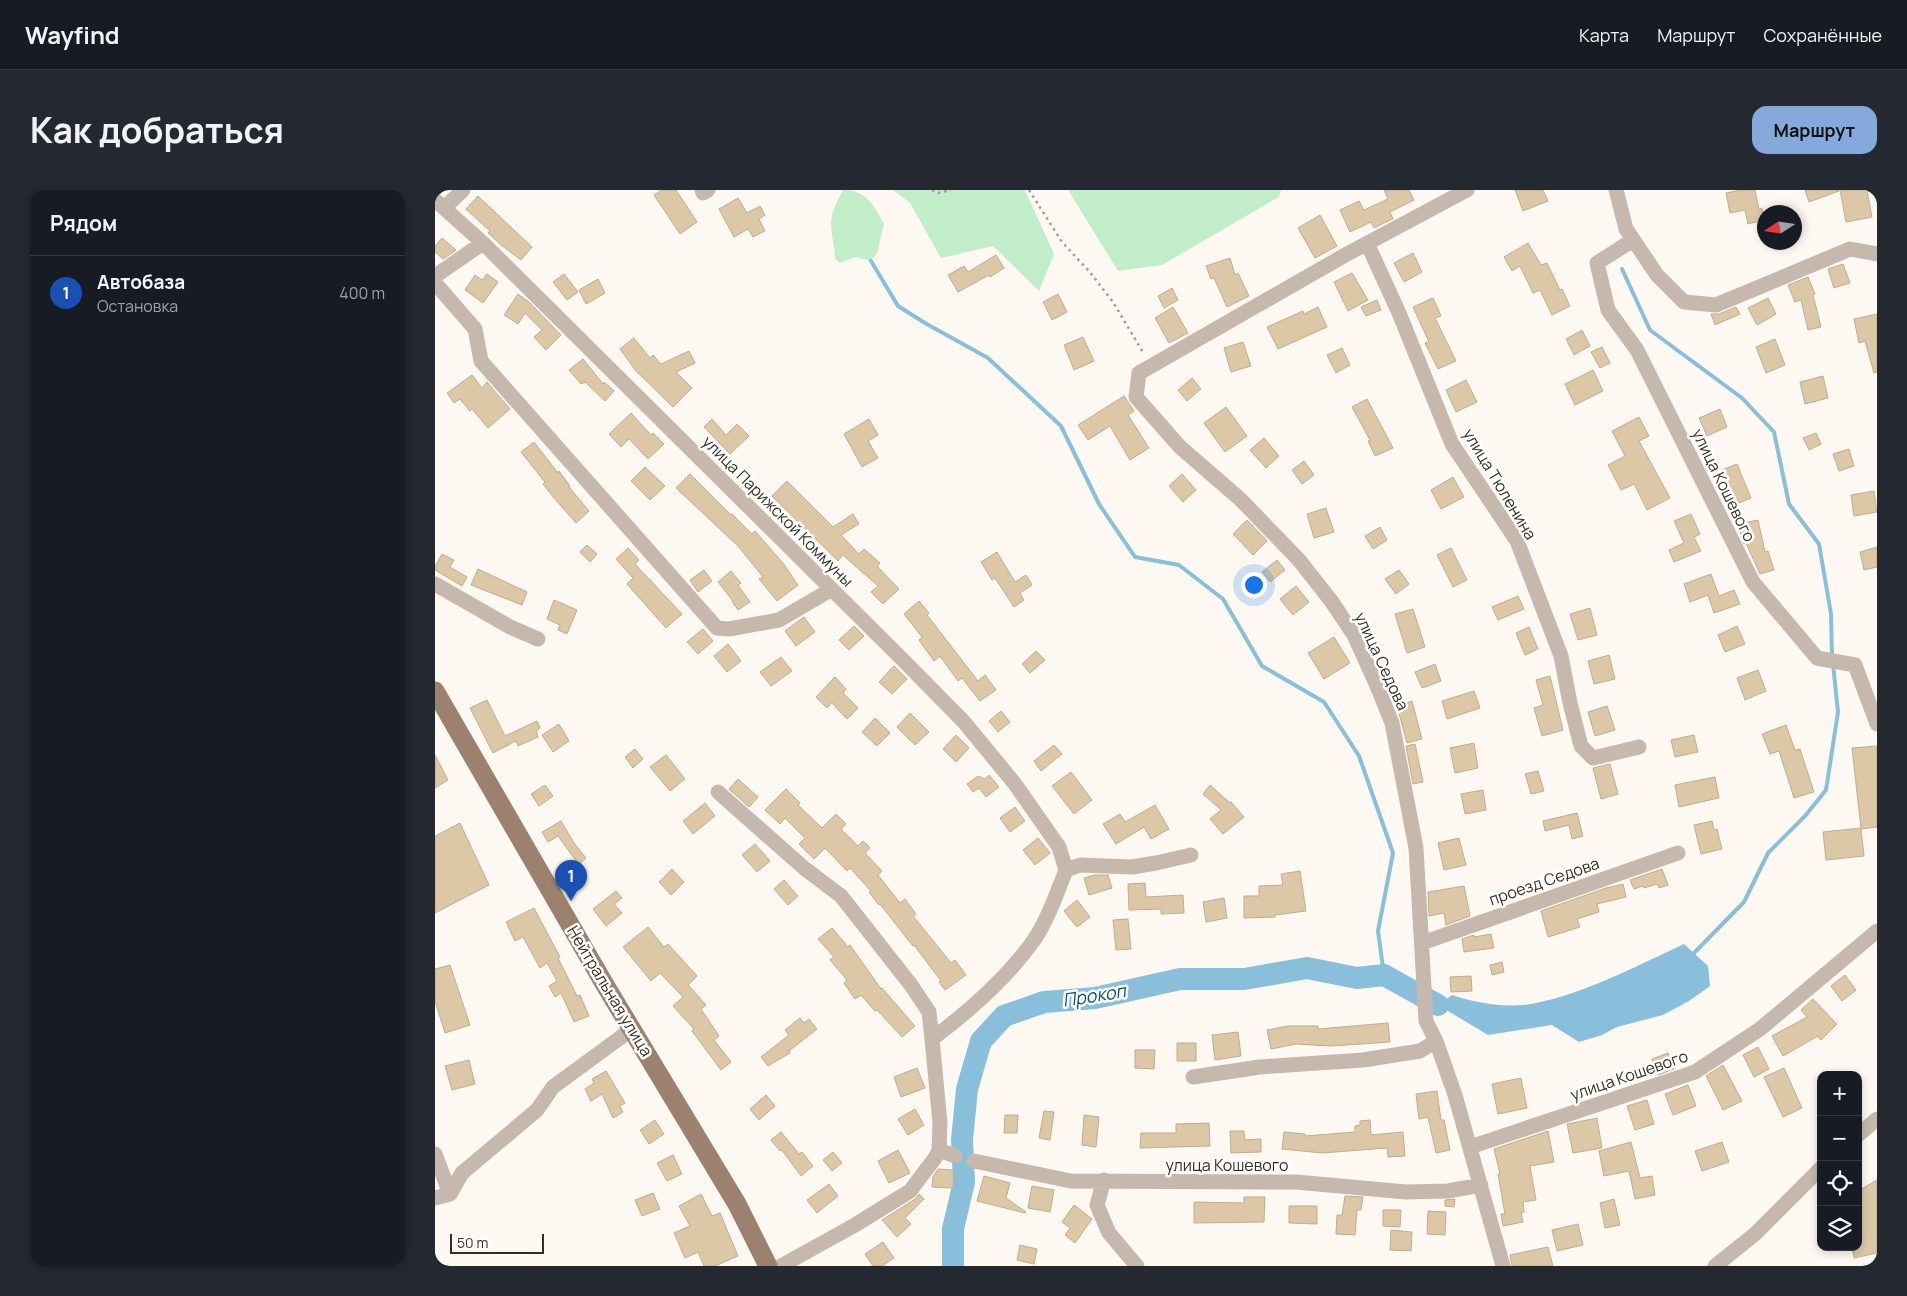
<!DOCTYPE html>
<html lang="ru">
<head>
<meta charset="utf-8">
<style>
	:root { --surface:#171b24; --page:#242831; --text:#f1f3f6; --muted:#9ea1a6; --line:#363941; --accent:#85a9db }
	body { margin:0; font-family:Manrope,sans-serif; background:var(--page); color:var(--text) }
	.controls { position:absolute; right:15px; bottom:15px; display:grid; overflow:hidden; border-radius:10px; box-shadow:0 2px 8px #0003 }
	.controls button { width:45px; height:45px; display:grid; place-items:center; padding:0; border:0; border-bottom:1px solid var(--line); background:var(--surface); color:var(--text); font:25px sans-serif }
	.compass { position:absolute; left:1322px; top:15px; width:45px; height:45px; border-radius:50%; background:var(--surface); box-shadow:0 2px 8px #0003; rotate:258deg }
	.scale { position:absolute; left:15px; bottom:12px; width:94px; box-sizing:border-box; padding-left:5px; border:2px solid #362e21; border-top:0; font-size:14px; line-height:18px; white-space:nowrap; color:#362e21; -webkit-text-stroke:4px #fff; paint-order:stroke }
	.you { position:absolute; left:818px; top:394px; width:18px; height:18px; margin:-12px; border:4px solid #fff; border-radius:50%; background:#1a73e8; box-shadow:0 0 0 8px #1a73e833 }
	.badge { display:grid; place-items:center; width:32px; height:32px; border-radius:50%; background:var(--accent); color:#fff; font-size:16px; font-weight:700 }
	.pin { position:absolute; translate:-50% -41px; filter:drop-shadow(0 1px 2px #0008) }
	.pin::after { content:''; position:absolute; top:26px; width:18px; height:15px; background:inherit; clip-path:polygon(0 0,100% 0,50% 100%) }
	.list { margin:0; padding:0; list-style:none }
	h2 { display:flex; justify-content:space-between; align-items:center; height:65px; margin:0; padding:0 20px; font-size:21px }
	h2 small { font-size:16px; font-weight:400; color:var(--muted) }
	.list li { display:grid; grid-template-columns:32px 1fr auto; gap:15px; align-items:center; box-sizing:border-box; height:75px; padding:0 20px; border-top:1px solid var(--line) }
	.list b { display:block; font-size:19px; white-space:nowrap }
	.list p { margin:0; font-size:16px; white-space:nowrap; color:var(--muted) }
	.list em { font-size:16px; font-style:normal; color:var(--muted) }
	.icon { flex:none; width:28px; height:28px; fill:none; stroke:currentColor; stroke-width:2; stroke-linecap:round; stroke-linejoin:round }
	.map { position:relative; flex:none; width:1442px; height:1076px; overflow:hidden; border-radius:15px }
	header { display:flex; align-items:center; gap:30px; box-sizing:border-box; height:70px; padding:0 25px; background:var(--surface); border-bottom:1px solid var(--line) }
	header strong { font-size:24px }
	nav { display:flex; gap:28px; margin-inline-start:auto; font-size:18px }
	.intro { display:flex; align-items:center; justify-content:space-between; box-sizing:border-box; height:120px; padding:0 30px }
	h1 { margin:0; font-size:35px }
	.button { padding:12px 22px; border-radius:15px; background:var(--accent); color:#111; font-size:18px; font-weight:700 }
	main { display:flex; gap:30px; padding:0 30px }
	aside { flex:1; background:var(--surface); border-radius:15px; box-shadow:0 2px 8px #0003 }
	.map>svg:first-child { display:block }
	.green { fill:#c1eec9 }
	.water { fill:#89bfdb }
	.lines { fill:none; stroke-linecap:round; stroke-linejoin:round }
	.stream { stroke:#89bfdb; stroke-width:4 }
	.river { stroke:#89bfdb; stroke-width:22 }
	.building { fill:#dcc7a7; stroke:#c1ac8d }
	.path { stroke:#a29c92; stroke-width:2.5; stroke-dasharray:2.5 4; stroke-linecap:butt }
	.minor { stroke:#c7b8ae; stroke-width:15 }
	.major { stroke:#9c816f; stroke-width:19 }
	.labels { text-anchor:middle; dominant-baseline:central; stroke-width:5; stroke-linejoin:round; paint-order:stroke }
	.street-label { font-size:16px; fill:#362e21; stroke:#fff }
	.water-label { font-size:18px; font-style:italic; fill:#07506c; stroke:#fff }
</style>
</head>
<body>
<header>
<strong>Wayfind</strong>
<nav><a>Карта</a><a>Маршрут</a><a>Сохранённые</a></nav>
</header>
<div class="intro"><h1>Как добраться</h1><a class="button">Маршрут</a></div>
<main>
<aside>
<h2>Рядом<small></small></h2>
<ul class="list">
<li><span class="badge" style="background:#1a4fb4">1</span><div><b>Автобаза</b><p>Остановка</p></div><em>400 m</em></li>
</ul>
</aside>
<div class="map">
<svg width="1442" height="1076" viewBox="0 0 1442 1076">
	<rect width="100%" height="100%" fill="#fdf9f2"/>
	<path class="green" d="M408 0C432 0 439 16 449 34L442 63 436 71 420 67 405 73 400 69C400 57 396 46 396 34 396 21 403 10 408 0Z
		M458 0H590L619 64 604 101 558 56 506 68 475 13Z
		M633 0H846L844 7 727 75 683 81Z"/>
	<path class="water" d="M1249 754 1273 776 1275 796 1254 811 1228 825 1182 837 1167 845 1144 852 1117 835 1053 845 1003 815 1017 805C1039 812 1064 817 1088 815 1140 809 1201 776 1249 754Z"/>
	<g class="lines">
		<path class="stream" d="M436 71 463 116 490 133 553 168 626 236 664 314 700 367 744 375 788 409 827 476 889 512 924 566 958 663 943 741 949 785
			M1187 79 1215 140 1307 208 1339 242 1354 314 1384 354 1396 424 1397 467
			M1259 763 1309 712 1333 663 1370 626 1391 600 1403 522 1398 474"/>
		<path class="river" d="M518 1076V1039L529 992 527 950 532 899 546 851 569 826 609 812 660 808 745 789H809L872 778 922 788 949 785 1003 815"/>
	</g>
	<path class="building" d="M227 0H241L262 32 245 44 219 5Z
		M949 0H974L979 10 955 22 958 29 951 32 939 38 936 32 915 42 905 20 924 11 929 20 953 9Z
		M1080 0H1108L1113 11 1088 21Z
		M1306 0H1320L1324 19 1327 18 1329 30 1313 34 1310 20 1295 23 1291 3Z
		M1370 0H1404V1L1374 12Z
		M1405 0H1432L1437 27 1411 32Z
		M43 6 97 57 86 70 66 55 53 43 55 41 31 19Z
		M303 8 312 23 325 16 330 25 324 29 330 41 318 47 313 39 299 47 284 19Z
		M885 25 902 56 880 68 863 38Z
		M7 48 21 60 8 69 0 62V56Z
		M1093 53 1106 75 1112 73 1125 100 1127 99 1135 116 1117 125 1105 100 1098 103 1085 76 1077 81 1069 67Z
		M978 63 987 82 969 92 959 73Z
		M561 65 569 78 555 87 554 85 523 102 513 85 529 76 533 82Z
		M795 68 800 85 803 83 814 106 792 117 779 88 776 89 771 76Z
		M1408 74 1415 93 1399 98 1393 79Z
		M917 83 933 110 913 121 899 92Z
		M52 84 63 92 48 113 30 100 40 85 47 90Z
		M129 84 143 102 132 110 118 92Z
		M1373 87 1380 104 1378 105 1386 137 1373 140 1366 110 1360 112 1353 95Z
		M163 89 170 103 151 114 144 100Z
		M737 98 743 110 729 118 723 106Z
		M83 104 94 112 126 145 111 160 99 147 107 140 90 123 83 134 69 125Z
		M623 104 632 122 617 130 608 112Z
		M998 108 1006 126 1000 128 1021 171 1003 179 990 153 994 152 978 117Z
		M1333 108 1341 124 1322 135 1313 118Z
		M942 110 946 120 931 126 926 117Z
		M738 117 753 143 734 153 720 128Z
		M883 117 892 137 843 159 832 137 868 121 869 124Z
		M1301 117 1305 124 1280 135 1276 124H1284Z
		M1442 124V182L1439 183 1430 151 1424 153 1419 129Z
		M1147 140 1155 156 1139 165 1131 149Z
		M648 147 659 171 639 180 629 155Z
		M199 148 215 168 218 165 226 174 254 161 260 173 241 182 257 198 238 217 201 181 185 159Z
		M1340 149 1350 175 1331 183 1321 157Z
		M808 152 816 176 796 182 789 158Z
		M1167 157 1175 173 1165 178 1156 162Z
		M907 158 915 175 901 183 892 165Z
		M148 169 168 194 169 192 179 201 170 211 150 192 146 194 134 180Z
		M1158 180 1168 201 1140 215 1130 194Z
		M37 185 47 198 52 192 75 219 53 238 37 219 35 221 25 209 19 213 12 203Z
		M1388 186 1393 208 1370 214 1365 192Z
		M757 188 766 199 752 211 743 200Z
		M1031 190 1042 212 1021 222 1011 200Z
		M689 206 699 221 693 225 714 258 695 270 675 236 653 250 643 235Z
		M932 209 958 258 940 266 933 251 935 250 917 217Z
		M791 217 812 246 790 262 769 233Z
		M1285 219 1292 237 1272 246 1264 228Z
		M196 223 216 245 218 243 229 254 213 269 194 249 186 257 174 244Z
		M1204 227 1214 246 1204 251 1235 308 1212 320 1199 294 1186 300 1173 275 1190 266 1177 241Z
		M277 229 291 245 302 234 314 246 295 264 269 237Z
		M434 229 443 245 433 251 443 268 427 277 409 244Z
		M1381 243 1386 254 1374 260 1368 248Z
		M829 248 844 266 831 278 815 260Z
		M99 252 123 283 124 281 135 296 134 297 154 321 141 333 119 308 108 294 110 292 86 262Z
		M1414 259 1419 276 1404 281 1398 264Z
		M869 271 879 285 867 294 857 280Z
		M1302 274 1316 308 1301 314 1287 280Z
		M210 277 230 296 215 310 196 291Z
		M255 284 296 325 297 324 317 344 320 341 348 373 363 395 342 411 324 389 328 387 303 356 241 298Z
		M747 284 761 300 748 312 734 296Z
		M1018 287 1029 307 1006 319 996 300Z
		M352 291 398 337 418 324 424 334 406 345 424 364 429 359 445 373 442 376 464 399 448 414 436 402 443 396 408 365 403 371 337 306Z
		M1439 301 1442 322 1419 326 1416 305Z
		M891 318 899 342 879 348 872 324Z
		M1256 324 1265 344 1259 347 1266 361 1239 372 1234 360 1249 353 1239 331Z
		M812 330 832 351 818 365 798 344Z
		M1323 330 1330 362 1333 361 1339 380 1325 384 1311 353 1309 354 1307 350 1304 334Z
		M945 337 952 350 938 359 930 346Z
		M152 355 162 364 155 372 145 362Z
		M1442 357V377L1429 380 1425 362Z
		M193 358 204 370 200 374 247 424 231 438 192 394 198 388 181 369Z
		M1016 358 1032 390 1018 397 1002 365Z
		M562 362 580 392 591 385 597 395 585 403 589 410 579 417 560 388 557 390 546 372Z
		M7 364 19 370 15 377 32 387 27 396 0 380V376Z
		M842 370 850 380 835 392 827 382Z
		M43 379 92 402 87 415 36 395Z
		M269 380 277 391 263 402 255 390Z
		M964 380 974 394 961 404 950 389Z
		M296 381 306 393 303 395 315 412 303 420 297 411H298L283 392Z
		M1276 384 1284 406 1299 400 1305 414 1279 423 1273 405 1255 412 1249 394Z
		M861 396 874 412 858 425 845 409Z
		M1083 406 1089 419 1063 430 1057 417Z
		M119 410 142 420 132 444 123 440 125 435 112 429Z
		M484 411 494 423 492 425 543 491 550 485 561 500 545 511 527 488 523 491 505 466 499 471 484 450 487 447 469 424Z
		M1155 418 1162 445 1143 450 1135 424Z
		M978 419 990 457 972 463 960 424Z
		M369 427 380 442 361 456 350 441Z
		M419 436 429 446 414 460 404 450Z
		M1302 436 1310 454 1290 462 1283 445Z
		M1094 437 1103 459 1090 465 1081 443Z
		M268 439 278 451 263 464 252 452Z
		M899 447 915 473 889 489 873 463Z
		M293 454 306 471 292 482 279 466Z
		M601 461 610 470 595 483 587 474Z
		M1174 465 1180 489 1159 494 1153 471Z
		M346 467 357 481 336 496 325 482Z
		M1000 474 1006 491 987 498 980 482Z
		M459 476 472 489 457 504 444 492Z
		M1323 480 1331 501 1310 510 1302 488Z
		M1115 486 1128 540 1107 546 1099 518 1108 515 1101 490Z
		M400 487 411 499 408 503 423 518 412 529 397 513 392 518 381 507Z
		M1039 501 1045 518 1012 529 1007 511Z
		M52 510 70 546 102 531 105 538 101 541 103 547 83 556 81 551 58 563 35 518Z
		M977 511 987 549 972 553 962 516Z
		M1172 516 1180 540 1160 546 1153 522Z
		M566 521 575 532 563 542 554 531Z
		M475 523 494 542 480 555 462 537Z
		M440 528 455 543 442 556 427 542Z
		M124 534 134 551 118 562 107 545Z
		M1351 535 1360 560 1365 559 1379 602 1359 608 1344 561 1335 564 1327 544Z
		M521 545 534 558 521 572 508 559Z
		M1259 545 1263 562 1240 567 1236 550Z
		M1039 553 1043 578 1020 583 1015 558Z
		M980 554 988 592 978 594 971 556Z
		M619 555 627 564 606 581 599 571Z
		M1442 556V637L1426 639 1429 666 1391 670 1388 642 1426 638 1417 558Z
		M200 559 208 569 198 578 190 567Z
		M0 565 13 590 0 598Z
		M231 565 250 589 235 601 215 577Z
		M1175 574 1183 604 1166 609 1158 578Z
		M1103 581 1109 601 1096 604 1090 584Z
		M636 582 657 610 639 624 617 596Z
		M554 585 564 597 551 607 544 598 538 602 532 594 543 586 550 589Z
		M1280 587 1284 608 1244 617 1240 595Z
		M303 589 323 607 314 617 294 599Z
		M110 595 118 606 104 616 96 604Z
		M775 595 795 613 796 612 809 627 788 644 775 629 786 620 768 604Z
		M351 599 365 613 363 615 387 638 401 624 411 634 406 639 423 656 428 651 435 658 430 663 447 681 443 685 465 713 470 709 481 724 478 726 516 773 520 770 531 785 510 800 504 792 506 791 479 755 478 756 445 714 444 715 434 702 436 701 415 678 412 681 390 658 379 669 364 654 370 648 350 628 345 634 330 620Z
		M1048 600 1051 620 1030 624 1026 604Z
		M270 613 280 626 258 644 248 631Z
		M720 615 734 639 716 649 709 637 681 654 668 634 685 624 690 632Z
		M580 617 590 631 575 642 565 628Z
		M1142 623 1148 646 1137 649 1134 635 1110 641 1108 631Z
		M126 631 139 653 151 668 144 675 123 646 113 652 107 642Z
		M1277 631 1279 640 1282 639 1287 659 1266 664 1259 635Z
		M25 633 54 695 0 723V646Z
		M603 648 615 663 600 675 588 660Z
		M1024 648 1031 675 1009 680 1003 653Z
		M320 654 335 671 322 682 307 665Z
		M237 679 249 692 236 705 224 692Z
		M1227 679 1233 695 1224 698 1222 694 1209 698 1208 696 1199 699 1195 690Z
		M865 681 871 721 840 725V727L809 728V706H824V696L848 695 846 684Z
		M660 685H673L677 698 654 705 649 688Z
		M349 690 363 706 353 715 339 699Z
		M710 693 711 707 748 705 749 723 726 724V719L694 720 693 694Z
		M1188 694 1191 707 1162 714 1164 722 1142 729 1145 737 1113 747 1106 721 1171 698Z
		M1029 696 1035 726 1011 735 1009 723 994 726 993 702Z
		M181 701 187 708 179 714 187 723 171 736 158 719Z
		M789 708 792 728 771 732 768 712Z
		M642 710 655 727 642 737 629 721Z
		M99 718 125 767 123 768 142 806 145 805 154 826 139 832 126 803 120 807 114 796 122 791 112 773 105 778 88 747 80 751 71 732Z
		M693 729 696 759 681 760 678 730Z
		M213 737 229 757 233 754 262 786 253 795 271 815 266 819 284 846 279 850 296 872 286 880 257 841 259 839 238 816 248 807 225 783 216 791 188 757Z
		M397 738 413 757 415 755 446 799 447 798 480 836 467 847 442 820 440 821 426 805 420 809 409 793 412 790 395 770 399 767 383 749Z
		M1056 744 1059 758 1029 762 1027 749 1039 745V747Z
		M1067 772 1069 782 1057 785 1055 775Z
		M15 775 35 835 10 843 0 811V779Z
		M1410 785 1421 800 1407 811 1396 796Z
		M1036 786 1037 801 1016 802 1015 787Z
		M1378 809 1402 834 1386 850 1383 846 1348 866 1337 846 1372 827 1366 820Z
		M365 828 369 833 374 829 382 839 354 861 355 863 333 876 326 867 354 845 350 840Z
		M953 833 955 852 926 854 895 856 861 854 836 859 832 840 853 836H883V839Z
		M803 842 806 866 780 870 777 845Z
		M742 853H761V871H742Z
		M1323 857 1334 879 1319 887 1308 865Z
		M700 860H720L719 879 700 878Z
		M1233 863 1239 879 1223 885 1217 869Z
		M34 870 40 894 17 900 10 876Z
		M1288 875 1307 911 1288 920 1271 886Z
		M482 878 490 898 466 907 459 887Z
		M1349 878 1367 918 1348 927 1329 887Z
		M171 881 190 913 185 916 188 922 178 928 167 904 156 911 150 899 159 893 157 889Z
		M1086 888 1092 918 1063 924 1057 894Z
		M1253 895 1261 916 1238 925 1230 904Z
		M1002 901 1006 930H1009L1015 960 1001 963 993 927 984 929 981 904Z
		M331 905 340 916 324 930 315 919Z
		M1212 910 1219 934 1200 940 1192 916Z
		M480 919 489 935 473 945 463 929Z
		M609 921 619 922 615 950 604 948Z
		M570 925H583L582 943H569Z
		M649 925 664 927 661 957 647 955Z
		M1162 928 1167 958 1138 963 1132 934Z
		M220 930 229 944 214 954 205 940Z
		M935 930 936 945 968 942 970 966 953 967 952 958 887 963 847 959 849 942 870 944V946L920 942V936L925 935V931Z
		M774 933 775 956 705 958 706 943H741V934Z
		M795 941H809L810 950 826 949V962L796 963Z
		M1113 941 1119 972 1095 976 1101 1010 1088 1012 1089 1022 1086 1023 1088 1032 1068 1036 1066 1024H1070L1063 984H1065L1059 959Z
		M346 942 364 964 367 962 378 976 366 986 346 959 345 961 336 950Z
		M1196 952 1205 988 1217 986 1220 1005 1200 1009 1194 981 1169 986 1164 961Z
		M1287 952 1294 972 1267 981 1260 961Z
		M463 960 475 983 454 993 443 971Z
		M398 962 407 973 397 981 388 970Z
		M238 965 247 984 232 991 222 973Z
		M503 979 519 980 518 998 497 997 498 987Z
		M549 986 575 993 571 1008 591 1022 590 1023 542 1011Z
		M1442 990V1063L1419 1068 1417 1057H1423V1001Z
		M394 994 403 1006 382 1023 372 1010Z
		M597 996 619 1000 615 1022 593 1018Z
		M218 1003 225 1019 207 1026 200 1010Z
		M266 1004 277 1026 285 1023 303 1066 280 1076H269L263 1062 250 1068 239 1043 255 1036 244 1016Z
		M484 1004 489 1009 470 1028 476 1034 462 1047 447 1030 480 1009Z
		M910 1006 928 1007 926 1020H922L920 1045 901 1044 902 1025H907Z
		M809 1007H830L829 1032 759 1033V1012L809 1013Z
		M1020 1009 1019 1017 1010 1016V1010Z
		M1179 1009 1185 1035 1170 1038 1165 1013Z
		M639 1015 657 1029 640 1053 630 1045 635 1038 627 1032Z
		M854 1016H882V1034L854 1033Z
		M948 1020H966L965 1037 948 1036Z
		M993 1021 1011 1022 1010 1045 992 1044Z
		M1143 1034 1148 1055 1122 1061 1117 1040Z
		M956 1040 977 1042 976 1061 955 1060Z
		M448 1052 459 1068 447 1076H438L430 1064Z
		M585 1055 602 1059 599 1074 582 1070Z
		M1113 1057 1118 1076H1077L1075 1065Z"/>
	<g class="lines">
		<path class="path" d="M497 0 503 3 516 0
			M594 0 627 52 654 81 678 112 709 164"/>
		<path class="minor" d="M267 0 268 3 273 0
			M1032 0 912 64 704 183 701 207 745 257 805 309 864 370 897 412 919 445 942 496 957 533 981 658 991 831 1001 851 1020 905 1068 1076
			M1181 0 1191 39 1222 85 1249 112 1281 115 1415 59 1442 64
			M0 10 48 53 467 469 529 532 580 594 624 657 631 680
			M9 18 28 0
			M1198 50 1162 73 1173 120 1202 160 1318 392 1382 468 1420 475 1442 534
			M932 53 964 123 1017 254 1082 351 1126 466 1135 513 1146 556 1158 568 1204 557
			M0 86 48 53
			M0 93 40 139 46 171 282 438 294 439 344 430 397 399
			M0 394 75 437 103 449
			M283 602 369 678 406 706 476 795 494 822 497 849
			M987 753 1243 663
			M758 887 825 877 928 870 985 861 1001 851
			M1423 945 1442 929
			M1035 957 1260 882 1325 839 1442 741
			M504 960 520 966
			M0 964 15 1004
			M539 971 636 991 861 992 971 1002 1013 1001 1046 995
			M669 990 662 1015 674 1043 702 1076
			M0 1008 15 1004 27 983 102 920 118 897 197 839
			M346 1076 420 1035 475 1001 500 968 504 960 505 933 497 849C533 822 572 788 599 750 613 729 622 703 631 680L645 675 697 677 721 673 756 665
			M1280 1076 1320 1044 1386 978"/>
		<path class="major" d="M0 501 170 795 302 1014 333 1076"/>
	</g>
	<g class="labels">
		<g class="street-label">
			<text transform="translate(1065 294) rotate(59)">улица Тюленина</text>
			<text transform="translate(1289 295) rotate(64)">улица Кошевого</text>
			<text transform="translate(343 321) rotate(45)">улица Парижской Коммуны</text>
			<text transform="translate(947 471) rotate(65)">улица Седова</text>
			<text transform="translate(1109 691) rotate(-19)">проезд Седова</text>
			<text transform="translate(175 801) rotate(59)">Нейтральная улица</text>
			<text transform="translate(1194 885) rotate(-19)">улица Кошевого</text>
			<text x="792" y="975">улица Кошевого</text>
		</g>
		<g class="water-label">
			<text transform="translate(659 805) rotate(-9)">Прокоп</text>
		</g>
	</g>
</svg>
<div class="controls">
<button>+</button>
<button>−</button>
<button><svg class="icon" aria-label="locate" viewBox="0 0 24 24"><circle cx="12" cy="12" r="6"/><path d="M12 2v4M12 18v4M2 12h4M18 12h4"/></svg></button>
<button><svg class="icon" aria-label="layers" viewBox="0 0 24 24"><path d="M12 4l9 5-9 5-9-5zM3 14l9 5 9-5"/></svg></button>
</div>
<svg class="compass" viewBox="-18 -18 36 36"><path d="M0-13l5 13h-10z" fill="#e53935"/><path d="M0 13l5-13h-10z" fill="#9ea1a6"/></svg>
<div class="scale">50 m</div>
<div class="you"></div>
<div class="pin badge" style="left:136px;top:711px;background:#1a4fb4">1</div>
</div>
</main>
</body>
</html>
